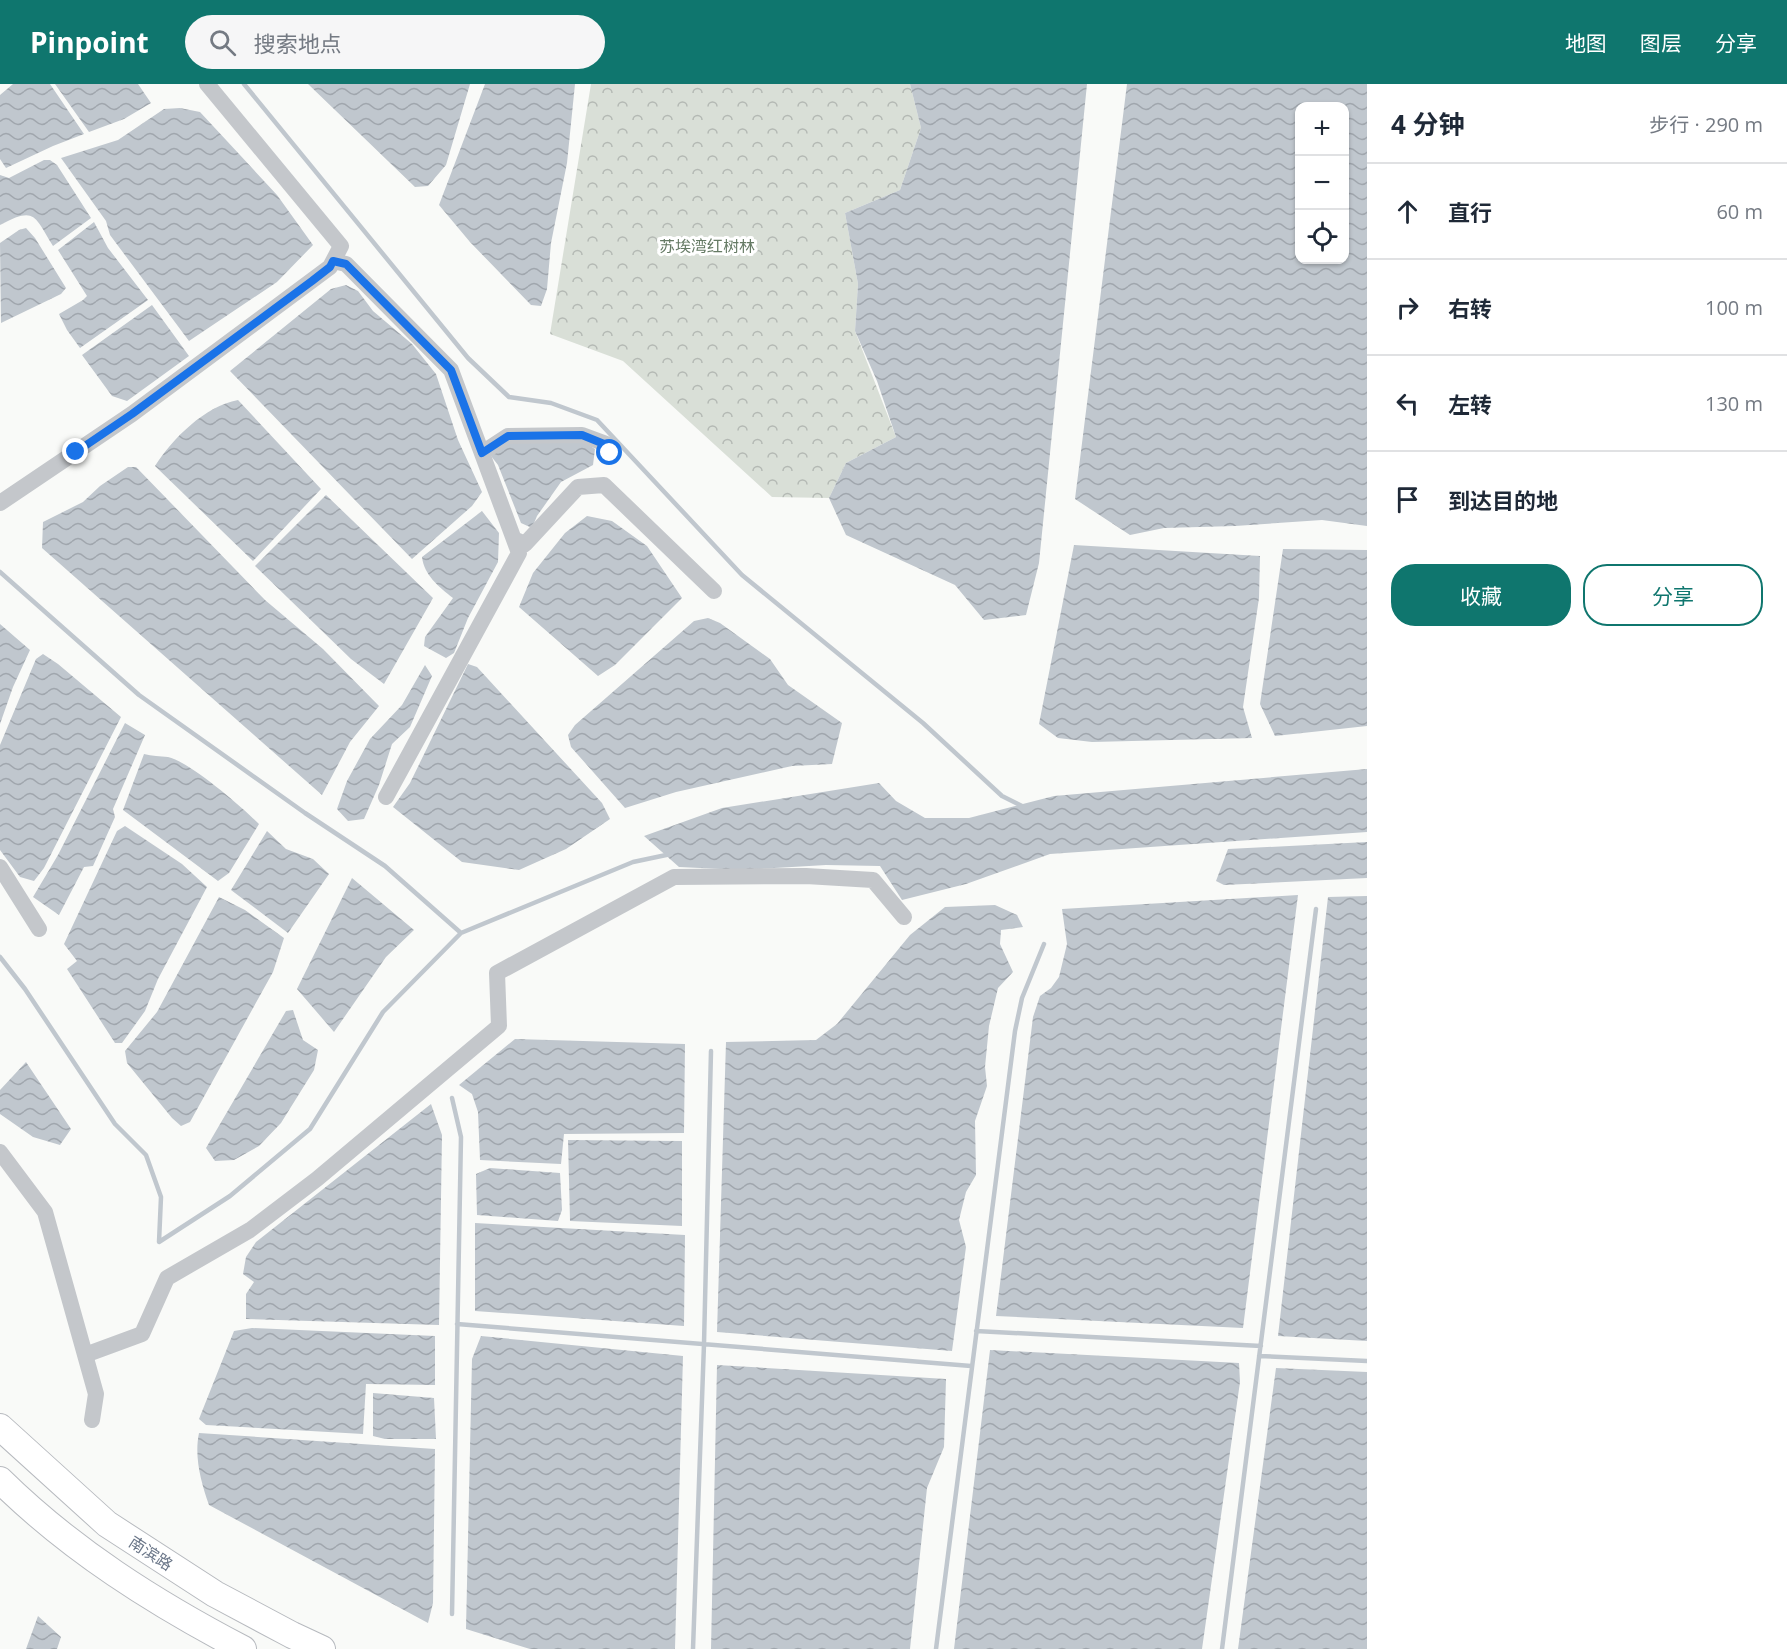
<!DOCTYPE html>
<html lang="zh">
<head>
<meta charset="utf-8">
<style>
	:root { --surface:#fff; --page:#f6f6f7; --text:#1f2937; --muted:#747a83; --line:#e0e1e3; --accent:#0f766e }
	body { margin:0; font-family:"Open Sans","Noto Sans SC",sans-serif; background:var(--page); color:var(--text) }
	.controls { position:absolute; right:18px; top:18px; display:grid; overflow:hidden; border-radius:12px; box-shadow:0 2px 4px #0004 }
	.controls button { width:54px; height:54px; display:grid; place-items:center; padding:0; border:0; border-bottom:2px solid var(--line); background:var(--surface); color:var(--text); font:30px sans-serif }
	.stop { position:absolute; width:18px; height:18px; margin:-14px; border:4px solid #1a73e8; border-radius:50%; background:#fff }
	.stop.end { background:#1a73e8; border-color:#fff; box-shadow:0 2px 6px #0008 }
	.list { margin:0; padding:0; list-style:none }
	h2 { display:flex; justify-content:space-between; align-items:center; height:78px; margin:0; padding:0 24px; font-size:26px }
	h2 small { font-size:20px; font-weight:400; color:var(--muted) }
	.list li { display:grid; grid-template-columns:39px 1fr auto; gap:18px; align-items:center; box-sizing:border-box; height:96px; padding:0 24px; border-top:2px solid var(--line) }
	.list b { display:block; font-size:22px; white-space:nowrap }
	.list em { font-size:20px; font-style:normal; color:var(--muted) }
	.actions { display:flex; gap:12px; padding:18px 24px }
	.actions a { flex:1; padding:14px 0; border:2px solid var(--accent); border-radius:24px; text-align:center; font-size:21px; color:var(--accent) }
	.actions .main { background:var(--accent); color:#fff }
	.icon { flex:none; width:33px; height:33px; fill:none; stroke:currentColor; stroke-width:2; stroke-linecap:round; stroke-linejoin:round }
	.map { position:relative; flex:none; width:1367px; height:1565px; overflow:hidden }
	header { display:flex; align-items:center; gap:36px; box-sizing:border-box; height:84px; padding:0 30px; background:var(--accent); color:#fff }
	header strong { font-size:28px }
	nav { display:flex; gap:33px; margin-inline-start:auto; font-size:21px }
	.search { width:420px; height:54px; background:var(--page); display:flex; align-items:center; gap:15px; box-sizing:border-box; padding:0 21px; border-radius:33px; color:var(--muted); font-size:22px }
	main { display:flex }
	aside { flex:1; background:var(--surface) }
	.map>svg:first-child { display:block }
	.forest { fill:url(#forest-crowns) }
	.water { fill:url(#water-waves); fill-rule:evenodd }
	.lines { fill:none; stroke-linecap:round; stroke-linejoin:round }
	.stream { stroke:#c0c7ce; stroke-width:4.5 }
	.primary-casing { stroke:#b7babf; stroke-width:28 }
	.minor { stroke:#c4c7cb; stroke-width:16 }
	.primary { stroke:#fff; stroke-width:26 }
	.route { stroke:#1a73e8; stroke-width:8 }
	.labels { text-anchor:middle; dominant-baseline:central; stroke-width:6; stroke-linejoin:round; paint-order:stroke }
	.park-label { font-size:16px; fill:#657a64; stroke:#fff }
	.street-label { font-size:16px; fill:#6a7688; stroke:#fff }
</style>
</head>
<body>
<header>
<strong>Pinpoint</strong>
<div class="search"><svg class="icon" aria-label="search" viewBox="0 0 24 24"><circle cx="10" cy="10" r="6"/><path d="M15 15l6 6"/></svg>搜索地点</div>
<nav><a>地图</a><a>图层</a><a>分享</a></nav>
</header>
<main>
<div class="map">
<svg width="1367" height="1565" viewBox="0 0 1367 1565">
	<defs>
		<pattern id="forest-crowns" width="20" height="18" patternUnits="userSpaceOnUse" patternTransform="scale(1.5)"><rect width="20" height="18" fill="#d9dfd7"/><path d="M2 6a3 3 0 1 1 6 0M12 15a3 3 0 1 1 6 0" fill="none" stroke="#b4b9b4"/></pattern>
		<pattern id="water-waves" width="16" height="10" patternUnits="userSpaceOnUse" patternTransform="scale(1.5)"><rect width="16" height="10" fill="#c0c7ce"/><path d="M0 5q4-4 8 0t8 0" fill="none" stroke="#a0a6ad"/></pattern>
	</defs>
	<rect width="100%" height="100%" fill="#f9faf8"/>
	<path class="forest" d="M591 0H910L921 44 900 106 845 129 858 200 855 247 896 353 846 379 829 414 772 413 623 277 550 250Z"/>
	<path class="water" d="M13 0H50L84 50 53 62 6 84 0 75V11Z
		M55 0H138L151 19 124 35 89 48Z
		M308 0H470L446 81 428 102 415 103Z
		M485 0H575L567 79 551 159 547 205 541 222 531 221 470 158 439 121Z
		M910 0H1087L1039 479 1026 531 984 536 955 501 846 451 829 414 846 379 896 353 877 297 855 247 858 200 845 129 900 106 921 44Z
		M1127 0H1367V442L1322 436 1235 442 1164 444 1130 451 1075 415ZM1300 22H1344V176H1300Z
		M180 24 200 28 277 111 313 161 277 198 189 257 110 151 106 137 61 74 118 56 164 25Z
		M44 76H50L57 81 91 134 53 162C34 132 36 122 0 141V91L9 94Z
		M94 138 108 164 148 216 80 264 67 246 59 230 83 216 87 212 58 166Z
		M26 144 35 154 66 204 61 210 1 239 0 159 19 146Z
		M346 201 358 207 373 227 412 260 436 290 458 356 482 408 472 422 412 475 230 287 331 205Z
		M152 221 189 272 127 317 112 312 82 271Z
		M238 316 321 405 253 477 155 382C172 355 205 322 238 316Z
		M508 355 584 358 595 365 593 381 561 398 537 432 532 444 521 439 498 381 491 372Z
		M128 383H136L265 516 323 565 379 622 350 658 322 711 42 464 43 438 83 418 100 402Z
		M326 411 433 514 384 600 351 575 255 482Z
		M482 427 499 449 498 478 468 534 454 569 446 574 424 562 425 553 453 514C439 503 424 491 422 473Z
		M587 432 612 437 647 462 682 514 615 581 598 592 519 523 533 489 565 449Z
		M1074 461 1260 472 1259 514 1243 623 1252 654 1092 658 1058 654 1039 640Z
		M1283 465 1367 466V642L1275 652 1260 620Z
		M708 534 720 539 770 575 788 601 842 639 832 680 792 682 676 708 625 724 571 663 568 651 575 641 694 537Z
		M0 540 30 566 13 603 0 640Z
		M43 570 58 580 121 633 44 784 34 797 20 793 0 766V661L36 575Z
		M468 580 477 583 602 719 610 735 566 765 519 786 462 778 393 723 410 699Z
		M425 581 432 592 410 643 392 660 379 701 364 735 348 737 337 725 347 697 370 655 402 621Z
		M125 639 145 651 113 725 115 733 93 782 84 783 59 831 33 813 58 771Z
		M144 670C152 672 160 672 168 673 190 678 242 723 259 740L229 789 218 797 123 726Z
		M1367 685V748L1050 770 966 800 902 816 880 782 826 781 742 786 679 783 644 752 722 724 879 699 896 717 925 734H969L1054 712Z
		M125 742 182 780 207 803 158 895 145 927 122 959H115L67 885 77 877 64 860 117 747Z
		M267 747 286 765 313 775 329 790 288 849 231 806Z
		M1367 758V794L1224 801 1216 797 1228 765Z
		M352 794 414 846 386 873 334 948 297 905Z
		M1298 811 1243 1244 996 1232 1033 933 1040 912 1051 904 1059 893 1067 860 1062 825Z
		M1367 812V1257L1278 1252 1328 813Z
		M219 813 245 826 284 854 273 888 190 1038 181 1042 172 1034 127 979 125 967 157 928Z
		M995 821 1017 831 1023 843 1001 846 1000 860 1013 888 998 904 989 942 985 983 987 1002 975 1037 976 1091 966 1108 959 1136 966 1163 952 1267 717 1248 726 958 816 956 837 940 910 851 945 823Z
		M293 926 303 956 318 966 314 986 281 1039 259 1062 234 1076 215 1077 206 1064 286 927Z
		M515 955 685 960 684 1049 564 1050 561 1080 480 1076 478 1028 472 1010 459 1001Z
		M26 978 71 1045 60 1061 33 1053 0 1030V1006Z
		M431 1020 442 1051 439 1241 246 1235V1210L254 1198 243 1190 246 1173 256 1158Z
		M568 1056 682 1057V1142L570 1137Z
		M490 1084 560 1089 562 1126 558 1137 477 1131 476 1090Z
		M475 1139 685 1151 684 1242 475 1227Z
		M252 1244 435 1252V1301L366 1300 363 1350 206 1341 199 1335 234 1247Z
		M481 1252 683 1272 675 1565H530L466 1545 472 1275Z
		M990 1266 1239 1279 1240 1298 1202 1565H954Z
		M717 1281 946 1295 944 1363 927 1404 910 1565H711Z
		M1276 1284 1367 1288V1565H1238Z
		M373 1309 434 1314 436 1355H385L373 1352Z
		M199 1349 435 1365 433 1519 428 1539 209 1421C201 1398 194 1373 199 1349Z
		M38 1532 61 1553 57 1565H26Z"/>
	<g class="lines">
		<path class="stream" d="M244 0 468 274 509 313 551 319 597 336 742 491 923 639 1002 712 1024 723
			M0 488 139 611 305 729 385 782 461 849 633 778 671 770
			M0 873 25 905 115 1040 146 1071 161 1113 159 1158 230 1112 310 1045 383 928 461 849
			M452 1014 461 1053 452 1530
			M457 1240 971 1282
			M976 1247 1261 1262
			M1259 1272 1367 1277
			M693 1565 704 1260 711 967
			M936 1565 1015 947 1022 914 1044 860
			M1222 1565 1316 825"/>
		<defs>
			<path id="primary" d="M0 1343 107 1440 215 1510 292 1551 322 1565
				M0 1396C71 1466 155 1519 243 1565"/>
		</defs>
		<use href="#primary" class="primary-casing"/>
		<path class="minor" d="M333 177 346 180 451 286 519 469 386 713
			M482 369 508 352 582 351 609 361 610 369
			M0 419 132 330 330 183 341 162 207 0
			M514 455 525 460 578 403 604 401 714 507
			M0 783 39 845
			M0 1068 45 1128 96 1310 92 1336
			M85 1271 142 1250 167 1194 250 1146 317 1095 499 942 497 889 674 793 806 792 873 796 904 833"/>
		<use href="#primary" class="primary"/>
	</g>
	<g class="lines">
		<path class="route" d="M76 368 132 330 312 197 330 183 333 177 346 180 451 286 482 369 508 352 582 351 609 362 610 369"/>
	</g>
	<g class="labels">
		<g class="park-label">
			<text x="707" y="162">苏埃湾红树林</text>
		</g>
		<g class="street-label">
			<text transform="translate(151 1469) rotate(33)">南滨路</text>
		</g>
	</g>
</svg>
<div class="controls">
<button>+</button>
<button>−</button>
<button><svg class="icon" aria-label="locate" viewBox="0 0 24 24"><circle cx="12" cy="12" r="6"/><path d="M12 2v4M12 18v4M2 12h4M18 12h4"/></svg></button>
</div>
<div class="stop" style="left:610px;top:369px"></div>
<div class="stop end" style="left:76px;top:368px"></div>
</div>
<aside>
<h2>4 分钟<small>步行 · 290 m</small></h2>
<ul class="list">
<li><svg class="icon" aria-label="ahead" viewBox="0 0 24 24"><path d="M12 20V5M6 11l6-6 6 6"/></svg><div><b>直行</b></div><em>60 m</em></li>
<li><svg class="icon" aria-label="right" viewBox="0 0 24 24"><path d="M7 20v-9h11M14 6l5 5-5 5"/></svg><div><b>右转</b></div><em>100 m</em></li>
<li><svg class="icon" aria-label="left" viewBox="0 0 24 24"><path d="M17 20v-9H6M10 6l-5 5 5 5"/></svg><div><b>左转</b></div><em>130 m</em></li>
<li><svg class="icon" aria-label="arrive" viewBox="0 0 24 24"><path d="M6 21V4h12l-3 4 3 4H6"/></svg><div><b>到达目的地</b></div></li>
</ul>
<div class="actions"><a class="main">收藏</a><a>分享</a></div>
</aside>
</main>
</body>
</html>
